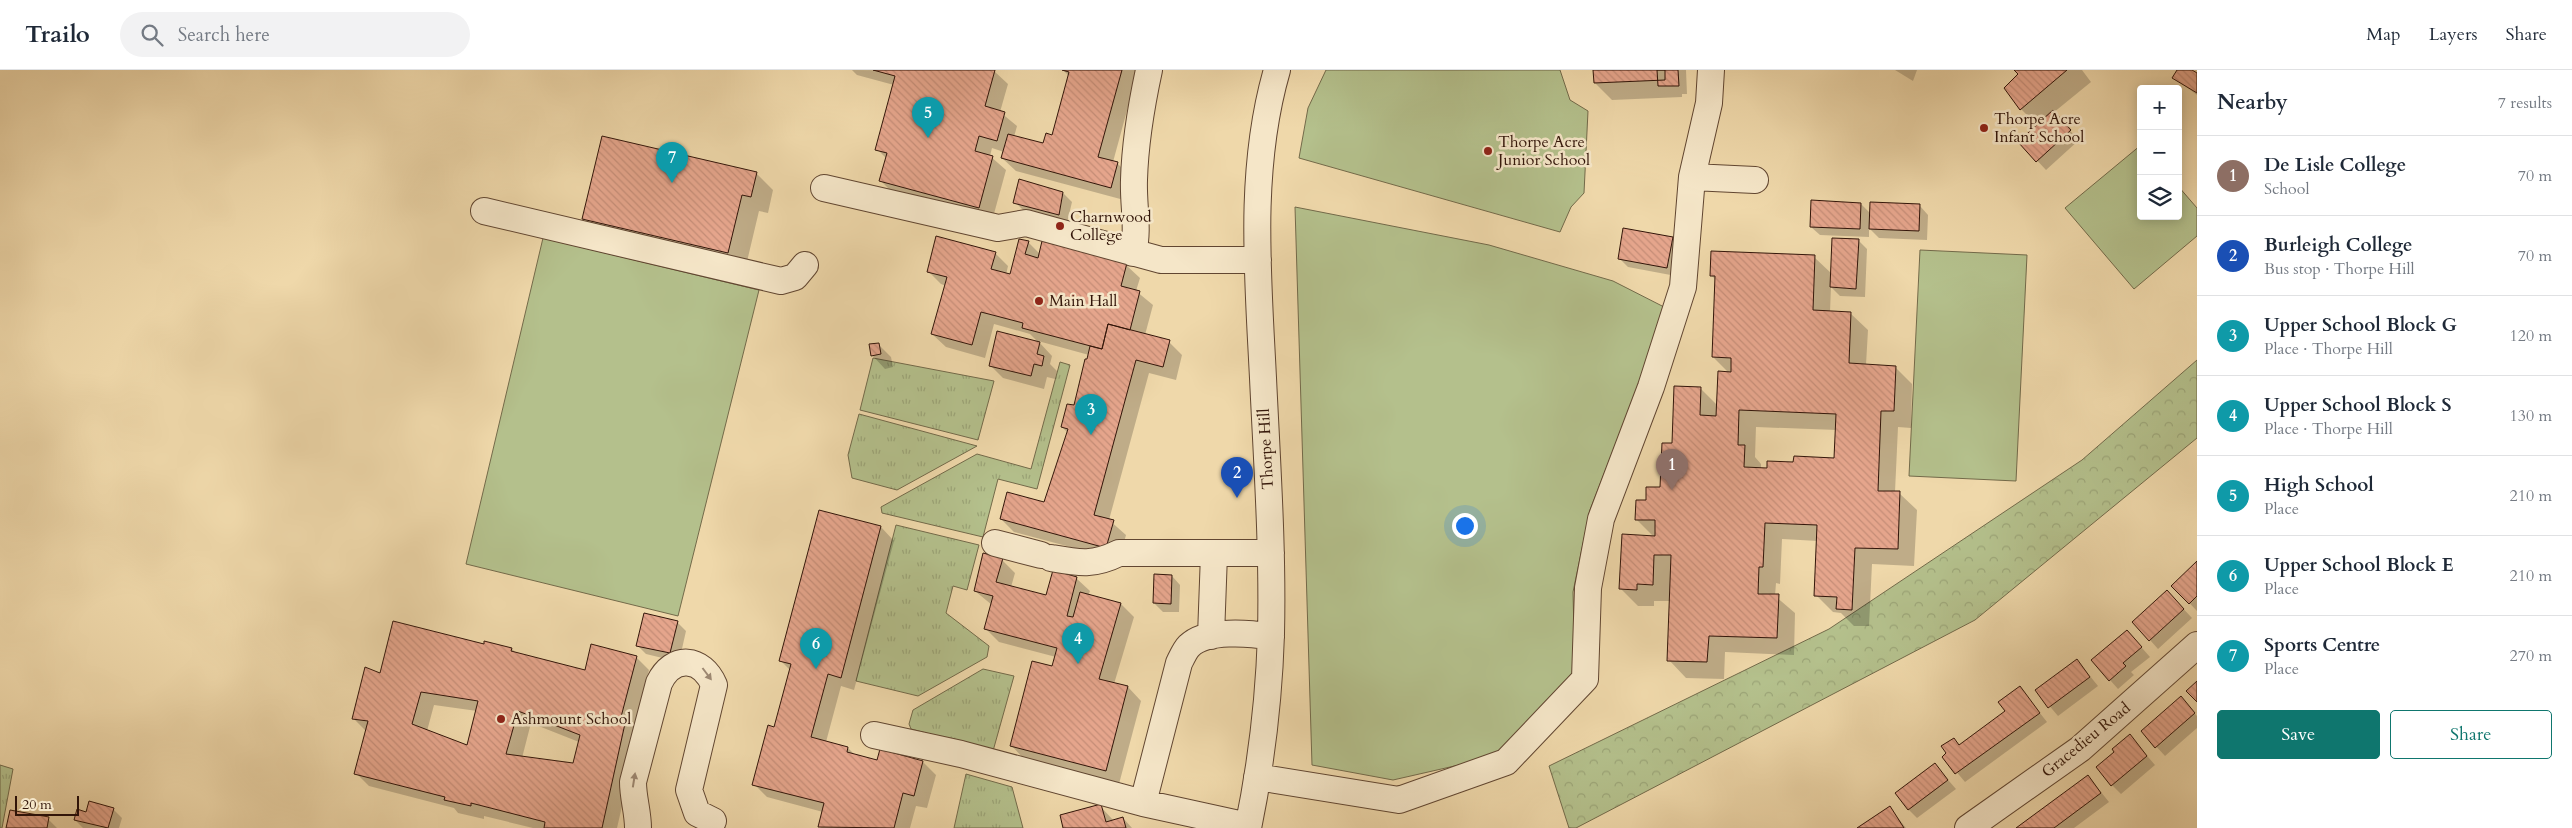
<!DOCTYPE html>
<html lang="en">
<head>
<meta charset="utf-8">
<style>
	:root { --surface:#fff; --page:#f2f2f3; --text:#1f2937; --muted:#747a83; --line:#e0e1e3; --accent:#0f766e }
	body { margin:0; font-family:Cardo,serif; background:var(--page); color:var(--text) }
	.controls { position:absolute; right:15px; top:15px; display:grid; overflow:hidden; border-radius:5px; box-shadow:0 2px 12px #0003 }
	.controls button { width:45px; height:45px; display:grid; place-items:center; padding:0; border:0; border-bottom:1px solid var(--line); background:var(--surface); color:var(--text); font:25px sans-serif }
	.scale { position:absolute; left:15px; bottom:12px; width:64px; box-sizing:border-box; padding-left:5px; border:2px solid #321509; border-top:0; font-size:14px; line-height:18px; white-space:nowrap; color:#321509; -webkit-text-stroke:4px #f5e6c8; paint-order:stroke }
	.you { position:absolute; left:1464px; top:455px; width:18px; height:18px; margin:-12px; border:4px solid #fff; border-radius:50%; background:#1a73e8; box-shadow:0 0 0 8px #1a73e833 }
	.badge { display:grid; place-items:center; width:32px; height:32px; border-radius:50%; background:var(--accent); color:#fff; font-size:16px; font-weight:700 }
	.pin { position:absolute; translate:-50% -41px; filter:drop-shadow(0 1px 2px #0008) }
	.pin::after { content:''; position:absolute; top:26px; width:18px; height:15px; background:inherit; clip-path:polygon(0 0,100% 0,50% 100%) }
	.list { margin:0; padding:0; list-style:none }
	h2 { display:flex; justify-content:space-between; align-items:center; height:65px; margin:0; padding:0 20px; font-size:21px }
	h2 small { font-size:16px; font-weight:400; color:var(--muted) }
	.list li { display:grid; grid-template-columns:32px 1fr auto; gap:15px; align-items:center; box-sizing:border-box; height:80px; padding:0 20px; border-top:1px solid var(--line) }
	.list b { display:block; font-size:19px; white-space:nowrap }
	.list p { margin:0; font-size:16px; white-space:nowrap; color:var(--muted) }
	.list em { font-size:16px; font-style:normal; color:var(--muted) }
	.actions { display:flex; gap:10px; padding:15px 20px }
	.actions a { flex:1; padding:11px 0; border:1px solid var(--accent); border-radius:5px; text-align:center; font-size:18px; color:var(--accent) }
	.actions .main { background:var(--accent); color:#fff }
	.icon { flex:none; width:28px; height:28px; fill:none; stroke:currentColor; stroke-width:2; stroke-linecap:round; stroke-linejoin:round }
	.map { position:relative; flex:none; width:2197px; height:758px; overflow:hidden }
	header { display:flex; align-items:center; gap:30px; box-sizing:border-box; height:70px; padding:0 25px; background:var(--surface); border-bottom:1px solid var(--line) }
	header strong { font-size:24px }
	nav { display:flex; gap:28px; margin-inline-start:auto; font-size:18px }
	.search { width:350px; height:45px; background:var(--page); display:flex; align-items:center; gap:12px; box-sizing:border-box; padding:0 18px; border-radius:28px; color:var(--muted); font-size:19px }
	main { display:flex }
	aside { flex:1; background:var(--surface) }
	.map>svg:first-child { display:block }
	.grass { fill:url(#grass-tufts); stroke:#736a4a }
	.forest { fill:url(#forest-crowns); stroke:#736a4a }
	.green { fill:#b4c08c; stroke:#736a4a }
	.shadow { fill:#0003; fill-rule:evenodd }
	.building { fill:url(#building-back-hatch); stroke:#321509; fill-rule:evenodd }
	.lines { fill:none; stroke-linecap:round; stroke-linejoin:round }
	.minor-casing { stroke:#614631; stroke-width:28 }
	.minor { stroke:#f5e6c8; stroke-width:26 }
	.oneway { fill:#9d8872 }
	.poi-dot { fill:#8f2418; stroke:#f5e6c8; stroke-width:2 }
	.labels { text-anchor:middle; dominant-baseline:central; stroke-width:5; stroke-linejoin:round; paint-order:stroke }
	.poi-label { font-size:16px; fill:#321509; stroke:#f5e6c8; text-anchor:start }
	.street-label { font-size:16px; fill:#321509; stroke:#f5e6c8 }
</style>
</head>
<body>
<header>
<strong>Trailo</strong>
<div class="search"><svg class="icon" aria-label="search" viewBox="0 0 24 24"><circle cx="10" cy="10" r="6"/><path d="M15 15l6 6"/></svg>Search here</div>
<nav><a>Map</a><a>Layers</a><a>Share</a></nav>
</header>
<main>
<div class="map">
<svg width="2197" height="758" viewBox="0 0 2197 758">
	<defs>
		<pattern id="grass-tufts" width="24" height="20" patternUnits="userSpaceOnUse" patternTransform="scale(1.25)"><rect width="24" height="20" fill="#b4c08c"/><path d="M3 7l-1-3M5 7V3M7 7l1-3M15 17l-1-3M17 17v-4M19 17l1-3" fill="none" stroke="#9ba477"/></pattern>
		<pattern id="forest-crowns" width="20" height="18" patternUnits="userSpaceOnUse" patternTransform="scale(1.25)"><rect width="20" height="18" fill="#b4c08c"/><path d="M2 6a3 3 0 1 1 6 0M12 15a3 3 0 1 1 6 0" fill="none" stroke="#9ba477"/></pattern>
		<pattern id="building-back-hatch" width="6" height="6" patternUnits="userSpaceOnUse" patternTransform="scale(1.25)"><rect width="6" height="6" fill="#e5a58c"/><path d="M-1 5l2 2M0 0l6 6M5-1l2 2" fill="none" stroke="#c58d77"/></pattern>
	</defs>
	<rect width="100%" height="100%" fill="#efd8aa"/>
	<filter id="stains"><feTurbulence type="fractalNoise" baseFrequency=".004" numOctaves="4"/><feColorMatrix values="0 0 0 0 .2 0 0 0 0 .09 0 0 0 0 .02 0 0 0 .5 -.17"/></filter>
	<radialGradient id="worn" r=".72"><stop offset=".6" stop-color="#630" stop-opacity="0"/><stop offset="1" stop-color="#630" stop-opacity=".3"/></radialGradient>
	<path class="grass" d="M873 288 994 311 978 370 860 340Z
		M1060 292 1070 295 1037 419 998 409 983 467 882 443 881 437 977 384 1031 399Z
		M859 344 977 376 897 420 852 408 848 385Z
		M896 455 979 475 967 520 953 516 946 543 989 576 987 587 918 626 856 611Z
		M983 599 1014 606 993 681 911 659 909 654 913 640Z
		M0 695 13 699 2 758H0Z
		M966 704 1012 717 1023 758H954Z"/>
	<path class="forest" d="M2197 290V368L1975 550 1576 758H1569L1549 696 1829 559 2082 390Z"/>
	<path class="green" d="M1326 0H1560L1570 30 1588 41 1584 123 1571 137 1560 162 1299 88 1308 38Z
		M2141 75V146H2178V116L2197 138V166L2134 219 2065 138Z
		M1295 137 1489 175 1613 211 1668 239 1590 440 1573 522 1575 608 1494 687 1393 710 1312 695Z
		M543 168 759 220 678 546 466 494Z
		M1920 180 2027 185 2016 411 1909 406Z"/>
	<path class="shadow" d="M852 0 994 1 1008 14 1000 42 1017 56 1014 67 1044 75 1053 66 1069 6 1063 0H1138L1113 92 1118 94 1131 107 1124 130 1016 101 1002 88 1004 82 992 78 990 86 1006 100 992 151 894 124 881 111 887 89 877 79 894 15 857 5Z
		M1595 0H1686L1687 24H1682V27L1612 30 1595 13Z
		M1895 0H1917L1913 11Z
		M2016 0H2082L2091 12 2053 43 2079 70 2046 100 2020 72 2038 56 2021 39 2020 4Z
		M2178 0H2190L2197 4V25L2173 7Z
		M756 103 773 120 768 143 759 141 745 200 601 166 584 149Z
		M1063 123 1072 132 1067 153 1024 141 1015 132Z
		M1861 134 1871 144 1920 136 1928 145 1927 170 1879 168 1869 158V167L1820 165 1811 157Z
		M1672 168 1681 177 1676 206 1628 197 1619 188Z
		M1858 170 1867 179 1865 227 1840 226 1831 217 1830 242 1850 243 1868 260 1866 295 1895 297 1912 314 1911 358 1898 357 1895 422 1899 423 1917 440 1914 496 1872 494 1869 556H1854L1841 543 1833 542 1816 525 1818 471 1782 469 1780 514 1776 513 1775 526 1795 543 1794 585 1725 582 1724 609 1686 608 1669 590 1671 531H1654V536H1638L1621 519 1654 467 1636 449 1647 431 1661 419 1673 374 1700 318 1718 336 1729 303 1713 287 1716 210 1711 205 1814 187 1832 204ZM1756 357 1837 360 1836 389 1761 399V394L1755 387Z
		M1028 172 1040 184 1126 195 1140 208 1136 221 1153 235 1145 265 1169 272 1182 285 1176 310 1149 303 1109 450 1126 465 1119 490 1014 462 1001 449 1045 434 1068 363 1062 357 1075 337 1089 285 1038 271 1052 286 1050 294 1057 301 1055 309 1047 307 1044 319 1003 308 990 295 1038 272 1030 264 994 254 985 288 946 277 932 264 946 216 941 214 928 201 995 183 1008 196 1006 205 1011 206Z
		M878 274 891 287 893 297 885 299 872 285Z
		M819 441 881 457 894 471 854 620 841 616 826 672 848 678 855 685 878 691 881 681 923 692 936 705 927 738 916 736 910 758H821L819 756 823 742 767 727 754 714 775 658 790 600 780 590Z
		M1002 490 1015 503 1011 517 1047 527 1076 508 1090 521 1088 526 1121 534 1134 547 1114 614 1128 617 1141 631 1119 714 1024 689 1011 675 1053 598 1056 587 999 572 986 559 992 535 975 521Z
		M2197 493V541L2173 516Z
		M1172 506 1180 515 1179 542H1163L1154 533Z
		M2176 531 2192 548 2158 579 2150 570Z
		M677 552 686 561 679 592 646 584 637 575Z
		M2135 570 2150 587 2131 602 2134 605 2118 619 2110 610Z
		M485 575 512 579 516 583 586 601 636 587 649 600 634 659 639 663 617 758H533L484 746V749L458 743 454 738 369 716 356 703 366 661 353 648 381 605ZM434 635 477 641 468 677 427 661ZM531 653 579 672 574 694 522 688Z
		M2077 590 2098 616 2058 646 2036 620Z
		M2020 618 2047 652 1965 712 1944 687 1948 684 1954 669 1960 675 2006 641Z
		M2189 637 2197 646V658L2165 686 2142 661Z
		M2130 666 2155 695 2121 724 2112 715 2116 683Z
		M1935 695 1956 719 1917 748 1909 740Z
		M2088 706 2109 732 2074 758H2018Z
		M1100 736 1114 751 1123 748 1132 758H1064Z
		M1890 738 1906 758H1859Z
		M113 739 122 748 119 758H83L75 750 86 744Z
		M48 749 57 758H8Z"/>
	<path class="building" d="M873 0H995L985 36 1005 42 997 71 979 66 975 81 993 86 979 138 879 111 887 83 875 80 895 6Z
		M1062 0H1122L1098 87 1118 92 1111 118 1001 88 1008 64 1043 73 1046 63 1052 65 1069 2Z
		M1593 0H1665V10L1594 13Z
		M1657 0H1678L1679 16H1658Z
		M2014 0H2067L2020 40 2004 18 2018 4Z
		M2177 0H2192L2197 3V23L2172 8Z
		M2053 40 2071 60 2036 92 2018 72Z
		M602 66 757 102 751 127 742 125 728 183 582 149Z
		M1019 109 1063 122 1059 145 1013 133Z
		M1811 130 1861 133 1860 159 1810 157Z
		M1870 132 1920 134 1919 161 1869 159Z
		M1623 158 1673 167 1667 198 1618 189Z
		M936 166 996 182 991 199 1010 204 1019 169 1029 171 1025 184 1038 188 1042 171 1127 193 1121 216 1140 221 1130 260 1108 254 1102 279 1022 258 1023 253 981 242 972 275 931 264 947 207 927 202Z
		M1832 168 1859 169 1856 219 1830 217Z
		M1711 181 1815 185 1813 240 1851 242 1849 293 1896 296 1894 341H1881L1878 421H1900L1898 479 1855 478 1852 540 1836 539 1837 527 1814 526 1817 455 1765 453 1763 497H1759L1758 524H1779L1777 568 1709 566 1707 592 1667 591 1671 485H1654L1653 515 1637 514V520L1619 519 1622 464 1655 466V450H1635L1636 430H1646V417H1660L1662 373H1672L1674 316 1701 317 1700 345 1716 346 1718 301 1731 302V288L1712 287 1715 206H1710ZM1739 340 1836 344 1834 388 1794 386 1793 392 1767 391V398L1744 397 1745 375H1738Z
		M1108 254 1170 270 1163 297 1136 290 1094 445 1114 450 1106 478 1000 449 1007 422 1044 432 1068 359 1061 357 1067 334 1074 335 1085 289H1087L1090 276 1102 279Z
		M997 261 1040 272 1037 284 1044 286 1042 296 1034 294 1031 306 989 296Z
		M879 273 881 284 871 286 869 274Z
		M819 440 881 456 841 608 828 604 811 667 848 677 847 682 877 690 880 679 923 691 914 726 903 723 894 758 818 757 824 733 752 715 768 655 774 657 791 594 779 591Z
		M983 483 1003 488 996 512 1046 525 1053 500 1077 507 1067 546 1073 547 1080 522 1121 533 1099 609 1128 616 1106 701 1010 676 1032 591 1052 596 1057 578 984 559 993 526 974 521Z
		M2197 491V526L2189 534 2171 516Z
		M1154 504 1172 505 1171 534 1153 533Z
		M2167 520 2184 539 2149 571 2132 552Z
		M644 543 678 551 670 583 636 576Z
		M393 551 484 574V571L512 578 511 581 585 600 591 574 637 586 621 647 626 649 602 758H544L545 752 471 733V736L444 730 445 727 354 704 368 651 352 649 365 597 380 603ZM421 622 478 631 467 675 412 654ZM518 641 580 665 573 693 506 684Z
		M2127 560 2142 577 2123 593 2126 596 2109 611 2091 590Z
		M2077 589 2090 607 2048 638 2035 620Z
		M2197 611V632L2186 621Z
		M2020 616 2040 643 1955 704 1942 687 1946 683 1941 676 1954 668 1959 675 2005 641 1998 632Z
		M2181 626 2195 643 2155 678 2141 661Z
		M2130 664 2147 686 2111 716 2096 697 2114 682 2112 679Z
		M1935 693 1948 710 1908 740 1895 723Z
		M2088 705 2101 723 2054 758H2016Z
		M89 731 114 738 108 758 74 750 77 739 86 742Z
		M1101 734 1106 752 1123 747 1126 758H1063L1060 745Z
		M1890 736 1904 758H1857Z
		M10 740 49 747 47 758H6Z"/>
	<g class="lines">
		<defs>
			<path id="minor" d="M1692 107 1755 110
				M824 118 998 158 1026 153 1161 190H1258
				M484 141 781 211 795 207 805 195
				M1133 183C1139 159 1133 135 1134 110 1135 73 1141 37 1149 0
				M995 473 1041 485
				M1051 488C1079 493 1093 496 1119 483H1271
				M1211 566 1214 484
				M874 665 961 684 1143 733 1248 756
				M1257 707 1399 730 1506 692 1585 609 1588 518 1601 449 1651 317 1683 217 1692 107 1709 33 1711 0
				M1143 733 1179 593C1182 587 1185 580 1189 576 1206 559 1250 563 1271 567
				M638 758C638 742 633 728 633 712L659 613C673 584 702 587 714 615L689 720 697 743 713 751
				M1248 758C1261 695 1269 629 1271 564 1273 479 1267 393 1263 308 1258 206 1248 100 1277 0
				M1968 758 2080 679 2197 575"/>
		</defs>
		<use href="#minor" class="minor-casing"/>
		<use href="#minor" class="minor"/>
	</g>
	<defs><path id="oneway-solid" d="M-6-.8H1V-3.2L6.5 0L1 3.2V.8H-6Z" transform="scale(1.25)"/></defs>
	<g class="oneway">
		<use href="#oneway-solid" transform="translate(707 604) rotate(53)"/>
		<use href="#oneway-solid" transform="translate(634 710) rotate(-81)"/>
	</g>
	<g class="poi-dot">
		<circle cx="1984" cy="58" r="5"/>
		<circle cx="1488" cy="81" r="5"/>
		<circle cx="1060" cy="156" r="5"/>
		<circle cx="1039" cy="231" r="5"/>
		<circle cx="501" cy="649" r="5"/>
	</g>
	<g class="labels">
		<g class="poi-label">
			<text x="1994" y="49">Thorpe Acre<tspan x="1994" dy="18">Infant School</tspan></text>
			<text x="1498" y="72">Thorpe Acre<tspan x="1498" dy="18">Junior School</tspan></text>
			<text x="1070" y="147">Charnwood<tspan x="1070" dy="18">College</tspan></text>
			<text x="1049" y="231">Main Hall</text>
			<text x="511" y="649">Ashmount School</text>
		</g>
		<g class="street-label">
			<text transform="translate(1266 379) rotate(-93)">Thorpe Hill</text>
			<text transform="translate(2086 670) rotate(-39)">Gracedieu Road</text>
		</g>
	</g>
	<rect width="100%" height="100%" filter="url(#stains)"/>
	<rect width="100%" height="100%" fill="url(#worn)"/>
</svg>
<div class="controls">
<button>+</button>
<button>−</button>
<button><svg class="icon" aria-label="layers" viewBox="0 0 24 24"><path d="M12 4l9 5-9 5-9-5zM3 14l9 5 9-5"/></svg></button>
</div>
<div class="scale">20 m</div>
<div class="you"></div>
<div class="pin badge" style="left:1672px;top:420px;background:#8d6e63">1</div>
<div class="pin badge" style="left:1237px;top:428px;background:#1a4fb4">2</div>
<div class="pin badge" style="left:1091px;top:365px;background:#0f9aa8">3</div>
<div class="pin badge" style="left:1078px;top:594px;background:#0f9aa8">4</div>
<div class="pin badge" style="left:928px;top:68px;background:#0f9aa8">5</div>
<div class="pin badge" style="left:816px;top:599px;background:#0f9aa8">6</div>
<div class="pin badge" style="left:672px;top:113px;background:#0f9aa8">7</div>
</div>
<aside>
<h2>Nearby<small>7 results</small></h2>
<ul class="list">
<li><span class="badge" style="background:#8d6e63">1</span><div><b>De Lisle College</b><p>School</p></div><em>70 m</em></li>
<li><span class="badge" style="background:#1a4fb4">2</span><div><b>Burleigh College</b><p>Bus stop · Thorpe Hill</p></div><em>70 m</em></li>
<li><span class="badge" style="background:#0f9aa8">3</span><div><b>Upper School Block G</b><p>Place · Thorpe Hill</p></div><em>120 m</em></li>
<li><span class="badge" style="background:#0f9aa8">4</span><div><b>Upper School Block S</b><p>Place · Thorpe Hill</p></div><em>130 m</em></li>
<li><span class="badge" style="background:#0f9aa8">5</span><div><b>High School</b><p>Place</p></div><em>210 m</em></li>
<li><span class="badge" style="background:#0f9aa8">6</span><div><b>Upper School Block E</b><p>Place</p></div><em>210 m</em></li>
<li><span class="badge" style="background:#0f9aa8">7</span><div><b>Sports Centre</b><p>Place</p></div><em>270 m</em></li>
</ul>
<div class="actions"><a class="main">Save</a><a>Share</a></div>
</aside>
</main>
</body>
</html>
